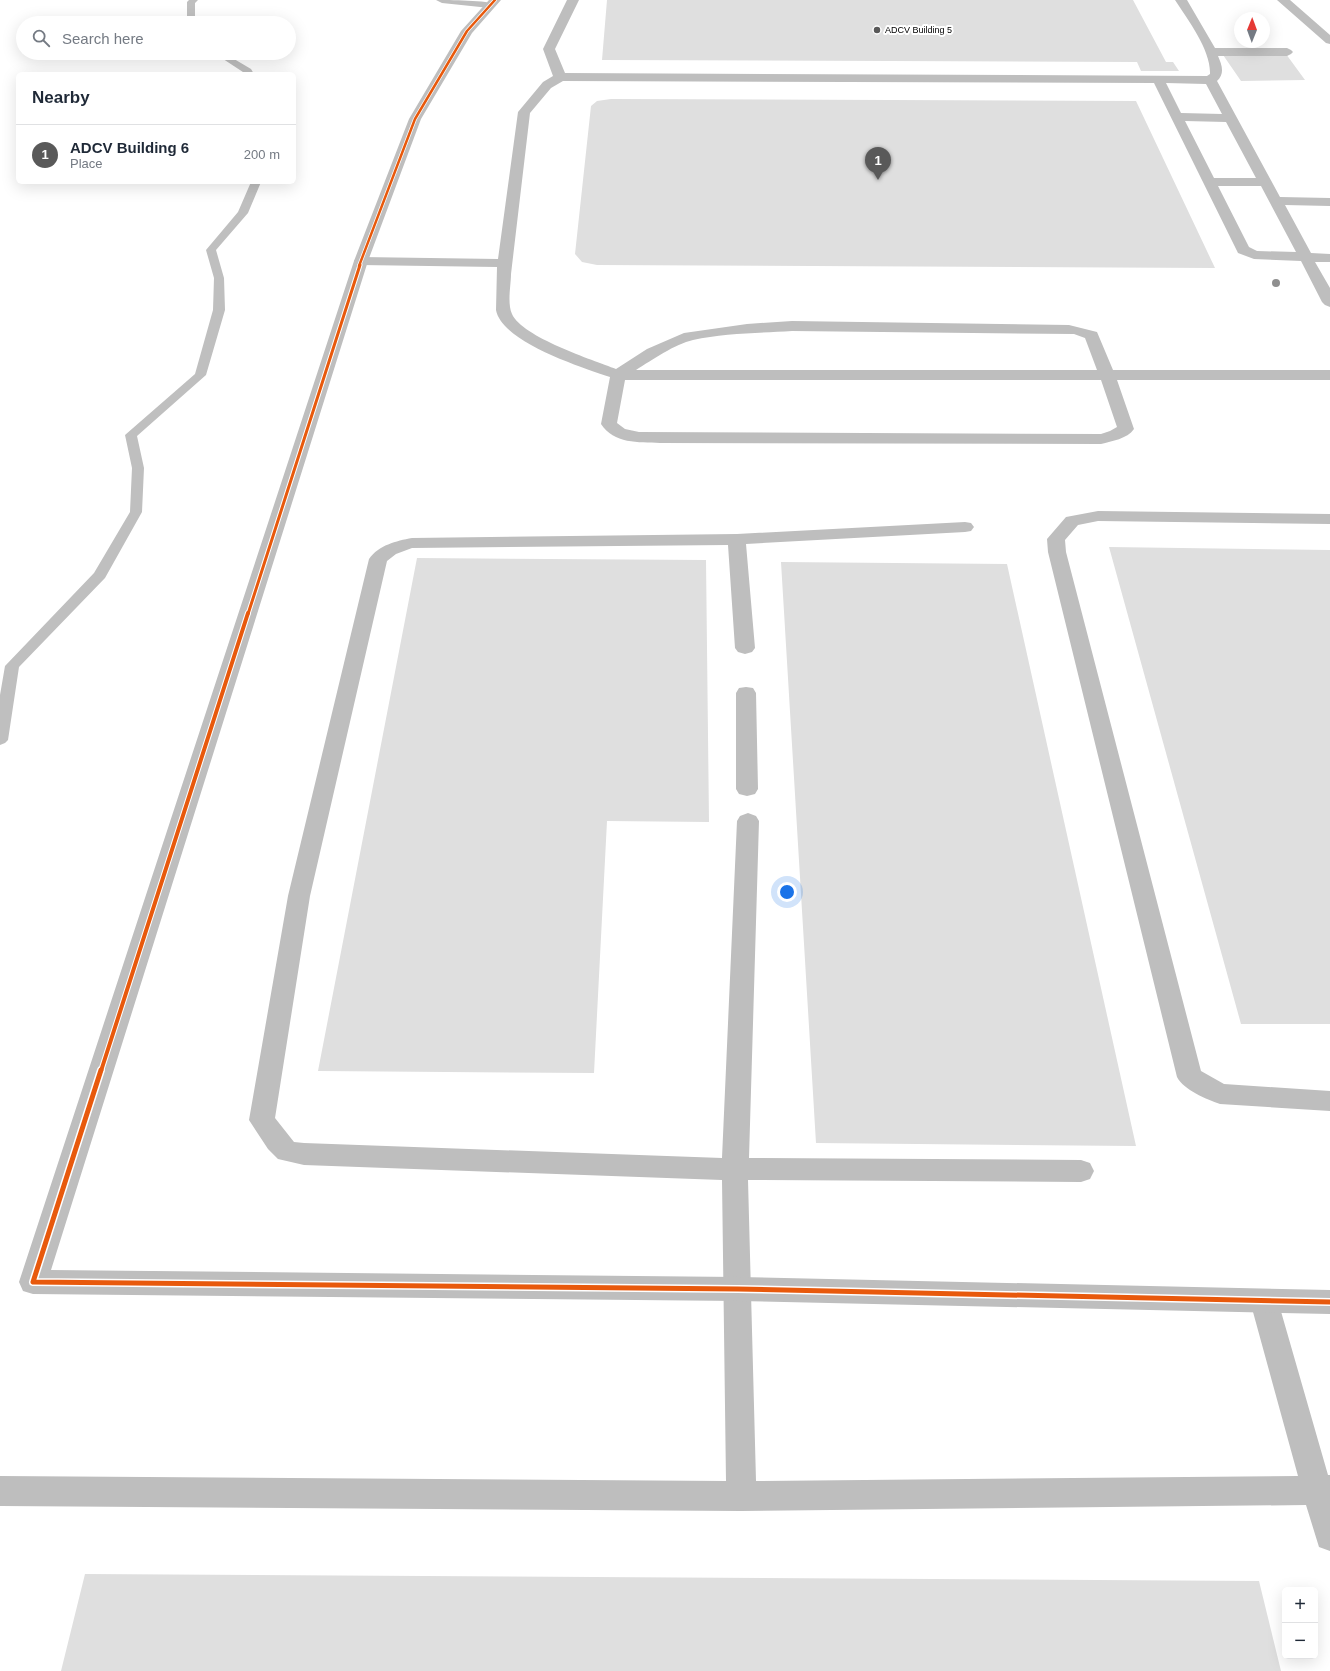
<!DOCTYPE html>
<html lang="en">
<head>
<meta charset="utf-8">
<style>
	:root { --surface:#fff; --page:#f2f2f3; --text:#1f2937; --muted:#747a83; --line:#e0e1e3; --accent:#595959 }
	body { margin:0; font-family:Arial,sans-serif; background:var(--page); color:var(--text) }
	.controls { position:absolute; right:12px; bottom:12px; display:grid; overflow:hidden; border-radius:6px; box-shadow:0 4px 16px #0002 }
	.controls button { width:36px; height:36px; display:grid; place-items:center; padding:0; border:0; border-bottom:1px solid var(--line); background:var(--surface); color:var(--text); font:20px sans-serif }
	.compass { position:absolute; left:1234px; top:12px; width:36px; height:36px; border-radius:50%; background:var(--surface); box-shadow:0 4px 16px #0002; rotate:1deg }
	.you { position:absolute; left:787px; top:892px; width:14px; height:14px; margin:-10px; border:3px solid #fff; border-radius:50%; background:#1a73e8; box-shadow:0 0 0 6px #1a73e833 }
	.badge { display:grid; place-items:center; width:26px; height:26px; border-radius:50%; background:var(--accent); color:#fff; font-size:13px; font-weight:700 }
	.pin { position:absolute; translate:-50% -33px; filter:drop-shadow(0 1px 2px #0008) }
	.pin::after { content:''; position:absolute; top:21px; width:14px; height:12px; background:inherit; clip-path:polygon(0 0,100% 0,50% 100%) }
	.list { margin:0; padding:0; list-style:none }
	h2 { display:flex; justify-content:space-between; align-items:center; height:52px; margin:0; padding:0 16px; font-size:17px }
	h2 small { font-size:13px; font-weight:400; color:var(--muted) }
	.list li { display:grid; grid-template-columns:26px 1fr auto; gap:12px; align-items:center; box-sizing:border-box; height:60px; padding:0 16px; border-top:1px solid var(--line) }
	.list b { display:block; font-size:15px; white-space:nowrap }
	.list p { margin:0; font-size:13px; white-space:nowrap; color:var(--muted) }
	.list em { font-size:13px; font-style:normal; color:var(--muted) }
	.icon { flex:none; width:22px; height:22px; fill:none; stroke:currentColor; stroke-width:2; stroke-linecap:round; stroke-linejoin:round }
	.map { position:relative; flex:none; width:1330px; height:1671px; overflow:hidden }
	.search { position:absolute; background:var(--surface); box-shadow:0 4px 16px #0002; left:16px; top:16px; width:280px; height:44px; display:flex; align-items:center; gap:10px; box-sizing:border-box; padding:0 14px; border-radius:22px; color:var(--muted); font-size:15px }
	.panel { position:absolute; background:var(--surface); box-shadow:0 4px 16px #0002; left:16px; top:72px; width:280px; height:112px; border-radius:6px }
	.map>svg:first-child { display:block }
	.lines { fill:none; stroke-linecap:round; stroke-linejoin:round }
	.stream { fill:#bfbfbf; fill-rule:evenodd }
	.building { fill:#dfdfdf }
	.service { fill:#bebebe; fill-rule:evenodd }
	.minor { fill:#bebebe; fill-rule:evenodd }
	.cycleway-far3-casing { stroke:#fff; stroke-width:4 }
	.cycleway-far2-casing { stroke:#fff; stroke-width:5 }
	.cycleway-far1-casing { stroke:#fff; stroke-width:6 }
	.cycleway-casing { stroke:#fff; stroke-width:8 }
	.cycleway-far3 { stroke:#e8590c; stroke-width:2.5 }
	.cycleway-far2 { stroke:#e8590c; stroke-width:3 }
	.cycleway-far1 { stroke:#e8590c; stroke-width:4 }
	.cycleway { stroke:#e8590c; stroke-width:5 }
	.tree { fill:#8f8f8f }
	.poi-dot { fill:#595959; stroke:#fff; stroke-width:1.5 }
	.labels { text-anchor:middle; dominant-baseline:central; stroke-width:4; stroke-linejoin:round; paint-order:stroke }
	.far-poi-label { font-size:9px; fill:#000; stroke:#fff; text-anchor:start }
</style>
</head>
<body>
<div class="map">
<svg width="1330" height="1671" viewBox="0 0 1330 1671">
	<rect width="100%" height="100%" fill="#fff"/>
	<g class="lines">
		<path class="stream" d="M189 0H198L195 3V23H187V2Z
			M214 53H224L251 69 254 74H246Z
			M251 182H261L248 213 216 250 224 278 225 310 206 375 137 436 144 468 142 512 105 578 19 667 8 740 5 743 0 745V695L5 666 94 573 130 512 132 468 125 435 195 374 213 310 214 278 206 250 238 212Z"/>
	</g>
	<path class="building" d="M607 0H1133L1166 62H1173L1179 71H1141L1137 62 602 60Z
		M1221 52 1286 54 1305 80 1241 81Z
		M611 99 1136 101 1215 268 597 265 582 262 575 254 591 106 597 101Z
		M1109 547 1330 550V1024H1241Z
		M417 558 706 560 709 822 607 821 594 1073 318 1071Z
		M781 562 1007 564 1136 1146 816 1143Z
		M85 1574 1259 1581 1281 1671H61Z"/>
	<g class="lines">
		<path class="service" d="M436 0C448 0 489 0 496 5L490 8 442 3Z
			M567 0H579L555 49 565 73 1207 76 1210 74C1211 50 1188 20 1175 0H1187L1215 48H1287L1291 50 1293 52 1291 54 1287 56H1218C1222 65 1225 74 1217 81L1280 197 1330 198V206L1285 205 1311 253 1330 254V262H1315L1330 288V307L1325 305 1322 302 1301 261 1254 259 1238 253 1154 83 563 81 551 88 530 113 511 274C511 285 507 303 512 314 522 337 593 360 616 369L647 349 684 333 747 324 792 321 1069 325 1097 332 1113 370H1330V380H1117L1134 429C1127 439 1112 441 1101 444L660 443C638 442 614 444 601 424L610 377C581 367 502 342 496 310L497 267 361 265 356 264 354 261 356 258 361 257 498 259 518 112 543 82 553 76 543 49ZM1166 83 1206 84 1222 114 1181 113ZM1185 121 1226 122 1256 178H1214ZM1218 186H1261L1296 252 1257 251 1249 247ZM792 331 1074 334 1085 338 1097 370H636C652 360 675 344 693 340 724 333 761 333 792 331ZM625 380H1101L1117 427 1110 431 1101 434 639 432 625 429 617 423Z
			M1098 511 1330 514V524L1098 521 1078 525 1065 540 1066 552 1201 1071 1224 1084 1330 1091V1111L1220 1104C1206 1099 1184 1090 1177 1077L1048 552 1047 539 1066 517Z
			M965 522 971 523 974 527 971 531 965 532 746 544 755 648 752 652 745 654 738 652 735 648 728 545 412 548 396 554 387 561 310 896 275 1118 294 1142 304 1143 722 1158 737 821 740 816 748 813 756 816 759 821 749 1158 1081 1160 1090 1163 1094 1171 1090 1179 1081 1182 748 1180 756 1481 1298 1476 1250 1301 1254 1292 1264 1289 1274 1292 1278 1301 1328 1475H1330V1551L1319 1547 1306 1505 741 1511 0 1506V1476L726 1481 722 1180 304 1165 278 1159 268 1149 249 1120 288 896 369 559C379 545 396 541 412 538L737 534Z
			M746 687 753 688 756 693 758 789 755 794 747 796 739 794 736 789V693L739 688Z"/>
		<path class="minor" d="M489 0H501L472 33 421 119 368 261 51 1270 738 1277 1330 1290V1314L738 1301 33 1294 23 1291 19 1282 354 261 409 119 461 31Z
			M1277 0H1290L1330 35V44L1326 43Z"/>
		<defs>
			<path id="cycleway-far3" d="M359 266 415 119 467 31 495 0"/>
			<path id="cycleway-far2" d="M248 614 360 265"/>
			<path id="cycleway-far1" d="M101 1071 248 613"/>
			<path id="cycleway" d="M101 1070 33 1282 738 1289 1330 1302"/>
		</defs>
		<use href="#cycleway-far3" class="cycleway-far3-casing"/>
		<use href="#cycleway-far2" class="cycleway-far2-casing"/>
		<use href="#cycleway-far1" class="cycleway-far1-casing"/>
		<use href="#cycleway" class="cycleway-casing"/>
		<use href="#cycleway-far3" class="cycleway-far3"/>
		<use href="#cycleway-far2" class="cycleway-far2"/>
		<use href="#cycleway-far1" class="cycleway-far1"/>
		<use href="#cycleway" class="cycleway"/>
	</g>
	<circle class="tree" cx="1276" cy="283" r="4"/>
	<circle class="poi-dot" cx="877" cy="30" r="4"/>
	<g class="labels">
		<g class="far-poi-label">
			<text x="885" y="30">ADCV Building 5</text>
		</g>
	</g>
</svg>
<div class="controls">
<button>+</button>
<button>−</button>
</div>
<svg class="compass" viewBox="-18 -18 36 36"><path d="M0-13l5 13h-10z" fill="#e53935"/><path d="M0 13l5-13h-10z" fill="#747a83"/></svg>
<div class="you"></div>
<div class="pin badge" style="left:878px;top:180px">1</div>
<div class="search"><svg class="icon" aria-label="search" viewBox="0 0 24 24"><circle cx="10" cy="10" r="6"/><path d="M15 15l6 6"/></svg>Search here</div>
<section class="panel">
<h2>Nearby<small></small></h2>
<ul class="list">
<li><span class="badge">1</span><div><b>ADCV Building 6</b><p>Place</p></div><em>200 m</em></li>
</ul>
</section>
</div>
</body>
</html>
